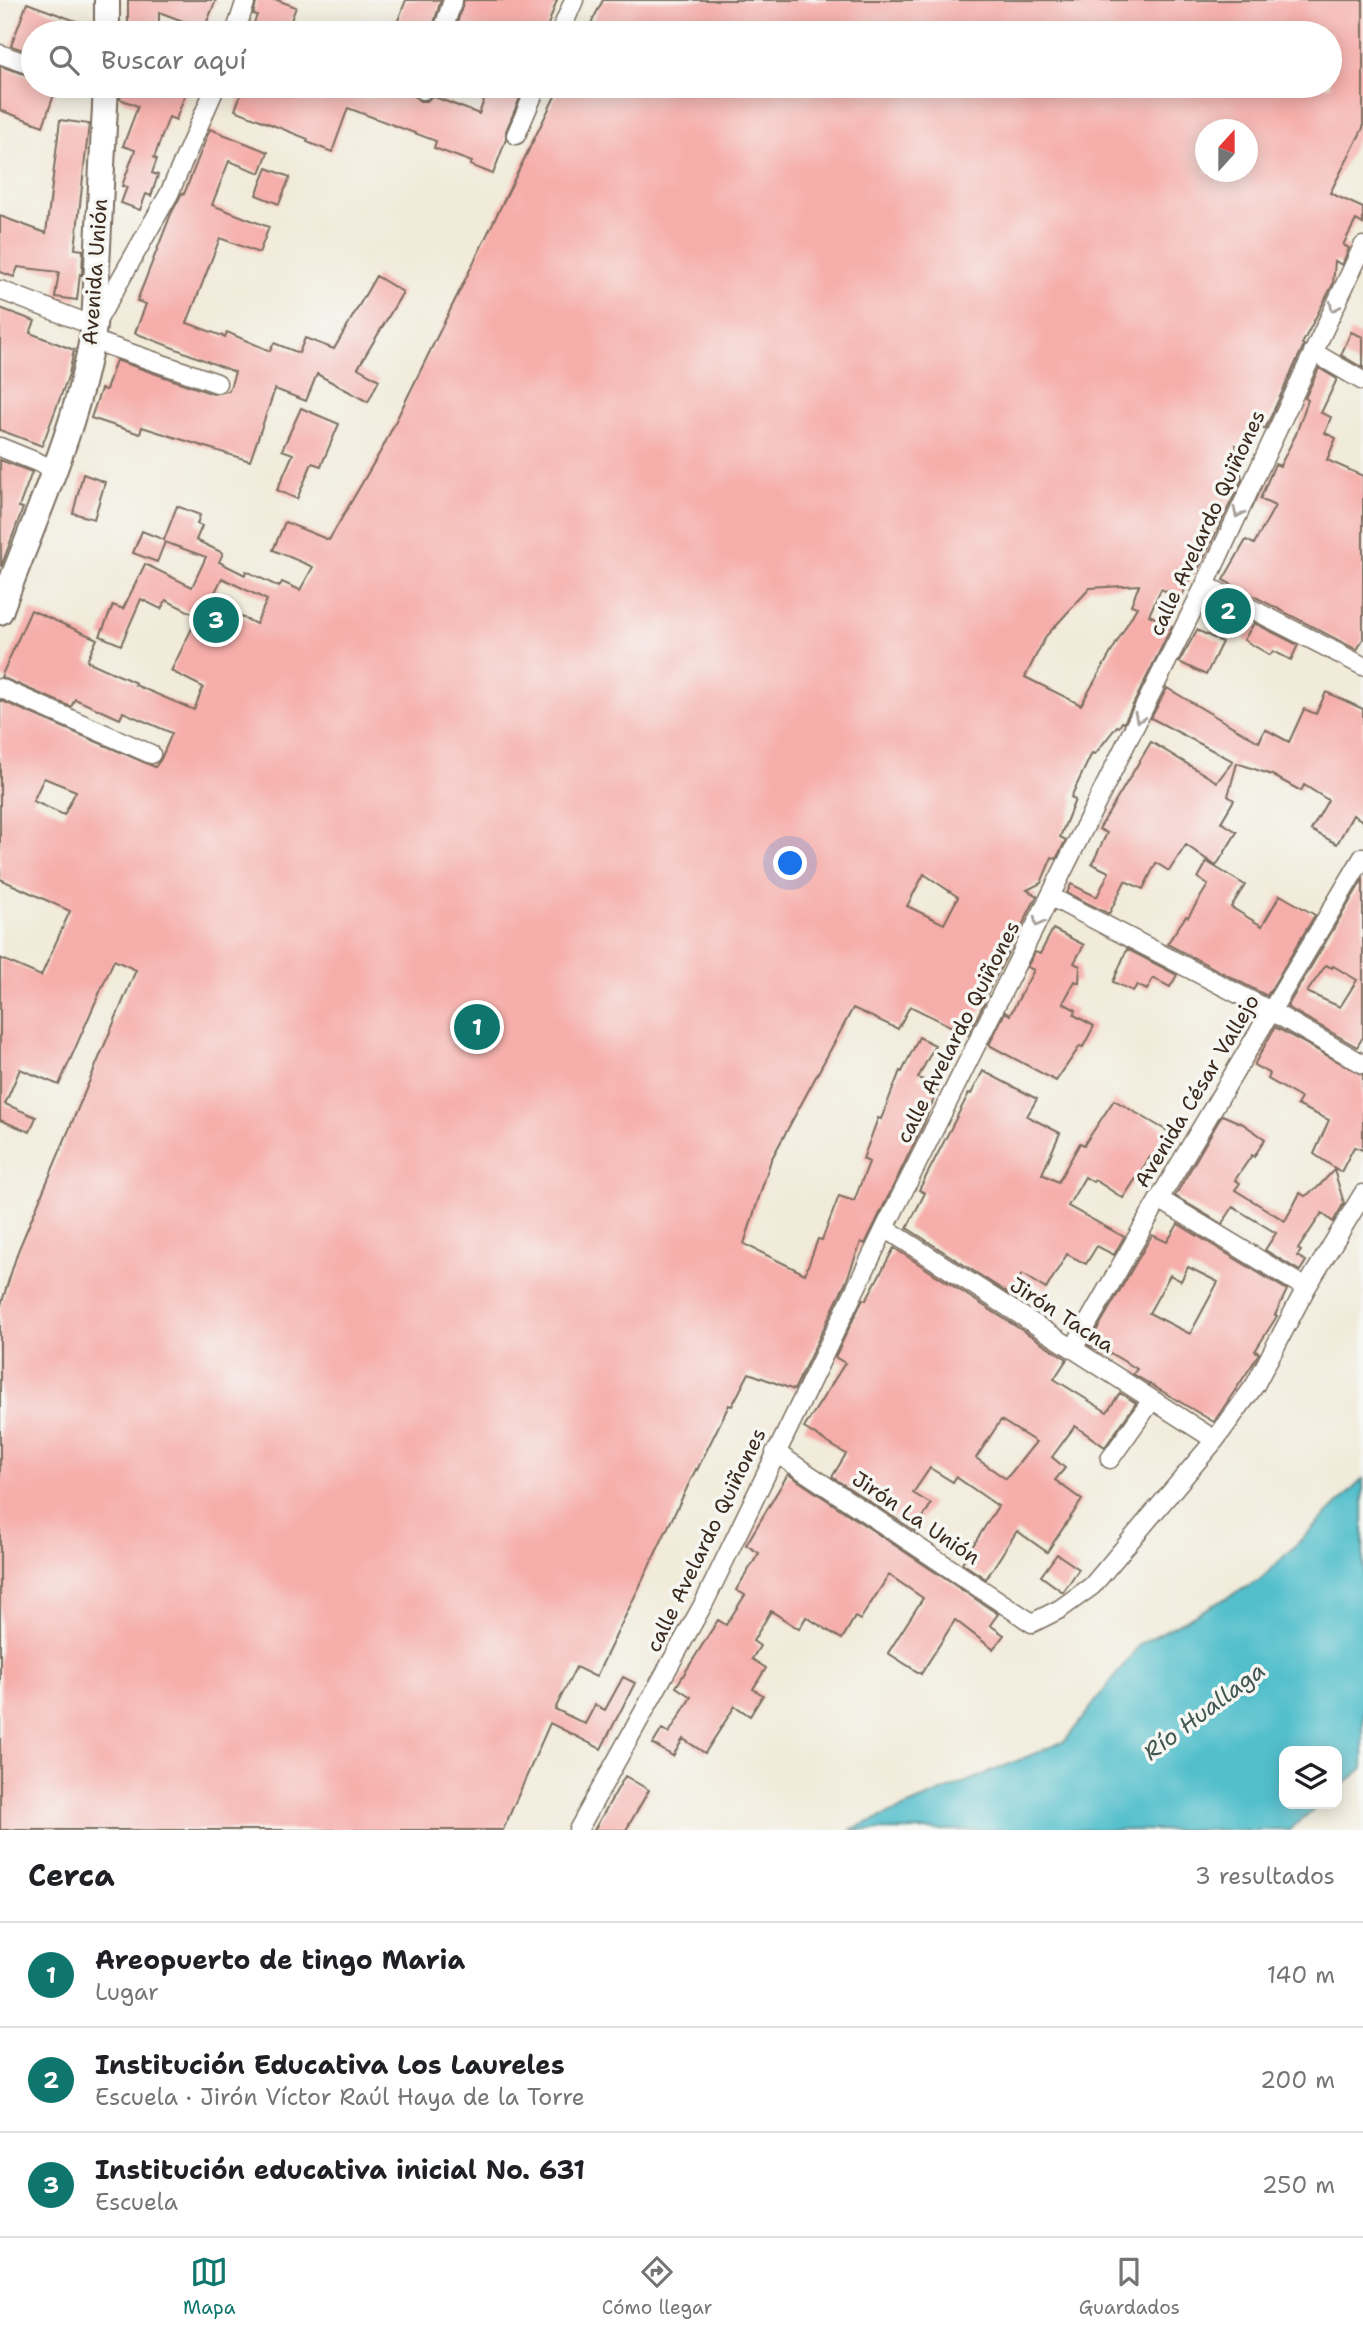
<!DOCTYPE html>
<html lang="es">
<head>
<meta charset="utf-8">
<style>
	:root { --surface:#fff; --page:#f6f6f6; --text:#202124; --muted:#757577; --line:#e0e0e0; --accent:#0f766e }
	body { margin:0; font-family:"Shantell Sans",sans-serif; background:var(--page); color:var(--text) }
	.controls { position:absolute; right:21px; bottom:21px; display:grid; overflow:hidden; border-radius:14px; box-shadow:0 4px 18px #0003 }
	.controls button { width:63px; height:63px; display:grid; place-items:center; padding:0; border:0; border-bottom:2px solid var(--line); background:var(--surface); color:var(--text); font:35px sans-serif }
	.compass { position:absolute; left:1195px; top:119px; width:63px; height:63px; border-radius:50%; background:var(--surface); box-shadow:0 4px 18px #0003; rotate:21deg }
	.you { position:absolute; left:791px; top:864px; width:24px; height:24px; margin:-18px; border:5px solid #fff; border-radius:50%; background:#1a73e8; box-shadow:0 0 0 10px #1a73e833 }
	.badge { display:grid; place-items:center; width:46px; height:46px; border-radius:50%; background:var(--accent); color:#fff; font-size:23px; font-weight:700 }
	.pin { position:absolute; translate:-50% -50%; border:4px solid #fff; box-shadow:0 2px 7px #0006 }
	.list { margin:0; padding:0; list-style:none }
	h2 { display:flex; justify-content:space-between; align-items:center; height:91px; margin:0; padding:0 28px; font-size:30px }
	h2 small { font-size:23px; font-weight:400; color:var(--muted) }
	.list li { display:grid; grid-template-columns:46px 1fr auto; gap:21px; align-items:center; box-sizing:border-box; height:105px; padding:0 28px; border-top:2px solid var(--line) }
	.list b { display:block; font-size:26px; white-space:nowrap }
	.list p { margin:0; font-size:23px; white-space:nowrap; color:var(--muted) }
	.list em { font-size:23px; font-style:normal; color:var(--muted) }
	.icon { flex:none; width:38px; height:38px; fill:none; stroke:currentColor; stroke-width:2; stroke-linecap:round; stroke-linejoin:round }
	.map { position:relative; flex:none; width:1363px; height:1830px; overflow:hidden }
	.search { position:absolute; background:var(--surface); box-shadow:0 4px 18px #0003; left:21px; right:21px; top:21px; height:77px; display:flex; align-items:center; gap:18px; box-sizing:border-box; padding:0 24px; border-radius:38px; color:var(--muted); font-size:26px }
	.sheet { height:406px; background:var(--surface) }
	nav { display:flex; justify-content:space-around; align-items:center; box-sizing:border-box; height:98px; border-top:2px solid var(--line); background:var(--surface); font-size:19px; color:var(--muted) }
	nav a { display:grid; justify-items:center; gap:4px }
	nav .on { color:var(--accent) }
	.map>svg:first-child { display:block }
	.water { fill:#53bfcc; stroke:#477475; stroke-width:2 }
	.building { fill:#f6aeaa; fill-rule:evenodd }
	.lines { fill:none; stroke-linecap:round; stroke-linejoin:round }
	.minor-casing { stroke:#7b6e60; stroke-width:21 }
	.secondary-casing { stroke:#7b6e60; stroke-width:28 }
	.minor { stroke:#fff; stroke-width:18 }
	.secondary { stroke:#fff; stroke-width:24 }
	.oneway { stroke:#a79f9a }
	.labels { text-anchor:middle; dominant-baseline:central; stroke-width:7; stroke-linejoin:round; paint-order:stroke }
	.street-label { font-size:21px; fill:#3b2a1e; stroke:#f6f6f2 }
	.water-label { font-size:23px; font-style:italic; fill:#425752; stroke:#f6f6f2 }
</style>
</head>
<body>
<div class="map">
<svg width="1363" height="1830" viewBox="0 0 1363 1830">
	<rect width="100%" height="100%" fill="#f6f6f2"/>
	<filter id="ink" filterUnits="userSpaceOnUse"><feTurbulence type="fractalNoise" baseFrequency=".0143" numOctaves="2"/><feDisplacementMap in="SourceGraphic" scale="14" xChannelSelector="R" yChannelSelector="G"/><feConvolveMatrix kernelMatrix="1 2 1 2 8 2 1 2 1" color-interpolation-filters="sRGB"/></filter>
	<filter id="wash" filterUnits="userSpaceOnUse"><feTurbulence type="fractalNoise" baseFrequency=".00686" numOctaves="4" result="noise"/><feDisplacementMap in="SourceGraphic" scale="28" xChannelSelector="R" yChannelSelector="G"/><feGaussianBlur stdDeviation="1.57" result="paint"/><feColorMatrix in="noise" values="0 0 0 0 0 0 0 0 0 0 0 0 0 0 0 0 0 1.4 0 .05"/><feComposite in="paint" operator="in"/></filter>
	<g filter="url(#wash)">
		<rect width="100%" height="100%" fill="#f1ebda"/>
		<path class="water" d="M1363 1479V1768L1337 1790V1751H1284V1804H1320L1289 1830H850L1065 1741 1140 1644 1260 1580Z"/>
		<g id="blocks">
			<path class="building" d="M128 0H216L204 29 159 12V33H128Z
				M257 0H277L296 7 286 33H250L257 15 253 14Z
				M406 0H441L431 33H393Z
				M464 0H557L545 33H454Z
				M603 0H1363V128L1330 193 1363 208V224L1356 220 1343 245 1349 248 1342 265 1335 261 1333 284 1302 344 1304 345 1265 429 1259 426 1249 449 1236 445 1242 479 1200 566 1188 583 1181 598 1161 589 1149 615 1172 626 1124 723 1122 722 1119 727 1117 726 1095 754 1092 753 1071 797 1075 800 1060 837 1066 840 1056 859 1052 857 1041 883 1027 890 1037 896 983 1002 984 1003 968 1035 910 1006 898 1029 853 1008 771 1160 744 1244 805 1274 818 1239 822 1240 839 1196 854 1201 869 1162 863 1159 878 1118 881 1119 900 1071 902 1072 919 1037 935 1045 918 1078 939 1086 924 1123 865 1244 861 1242 846 1282 794 1390 749 1373 732 1406 729 1405 697 1470 696 1469 596 1677 576 1667 555 1709 585 1724 595 1705 605 1710 623 1677 635 1683 601 1749 550 1723 503 1830H0V1308L18 1251 136 970 114 960 59 1085 20 1069 5 1104 36 1117 30 1132 0 1120V958L41 976 70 911 0 879V700L155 767 161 759 172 733 123 712 120 719 75 699 71 707 1 677 31 610 97 639 87 661 136 683 135 685 194 710 203 687 171 671 198 616 166 600 161 609 141 599 121 645 100 636 113 605 123 609 145 564 192 587 206 557 165 542 157 562 133 553 142 531 164 540 177 506 200 515 197 524 202 526 196 540 223 553 219 562 245 575 246 571 279 587 282 582 300 590 313 567 273 550 285 522 329 540 383 447 560 86H1330V33H586ZM1206 130H1248V172H1206ZM222 578 267 600 256 624 210 602ZM1139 585 1131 605 1137 607 1081 705 1025 677 1046 636 1090 588ZM44 778 76 791 64 815 33 801ZM924 874 958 897 944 924 907 906Z
				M27 3 92 27V33H33L32 53 11 46Z
				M0 66 33 77V86H57L43 126 0 110Z
				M123 86H188L176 120 169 117 154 158 157 159 152 173 158 175 151 196 146 194 140 210 121 203 127 187 122 186 135 150 123 146 138 106 120 99Z
				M244 86H412V94L420 101H427L432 96 479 114 489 86H525L506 131V139L493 174 470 165 472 162 434 148 436 141 348 108 332 152 307 142 308 139 235 110Z
				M60 120 89 124 75 249 83 250 82 275 80 274 77 300 55 297 59 272 18 267 14 277 0 272V216L46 233Z
				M210 129 268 152 260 173 229 161 212 205 269 227 259 253 220 238 187 323 225 337 227 332 270 351 274 343 299 353 305 338 334 349 376 276 403 292 358 368 379 380 368 402 317 374 306 401 275 389 250 461 142 427 140 434 91 418 101 389 106 390 116 360 213 394 229 391 235 372 135 333 146 304 137 301 171 214 182 193 184 194Z
				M267 168 290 177 279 204 256 195Z
				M0 308 35 321 30 333 74 350 69 374 42 446 0 430Z
				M1351 332 1363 337V368L1341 355Z
				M1319 368 1337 379 1321 413 1331 417 1325 433 1336 438 1327 460 1363 476V639L1357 650 1223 580 1246 540 1254 544 1275 506 1260 499 1275 464 1280 466 1296 434 1308 400 1305 398Z
				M301 408 339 424 321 466 312 463 297 499 277 490 293 454 282 450Z
				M0 460 32 472 19 507 23 508 1 567Z
				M83 474 105 482 94 519 73 513Z
				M1254 623 1298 645 1291 660 1273 651 1270 655 1244 640Z
				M1197 630 1222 642 1206 675 1179 662Z
				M1167 688 1259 742 1265 729 1289 742 1304 709 1316 714 1326 692 1363 709V821L1353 815 1337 844 1311 830 1328 800 1304 785 1301 791 1272 775 1237 763 1228 796 1234 800 1221 822 1237 832 1216 866 1186 845 1169 871 1156 863 1143 889 1125 881 1109 914 1067 893 1071 884 1097 897 1109 872 1092 864 1107 833 1099 829 1151 742 1217 782 1233 761 1151 718Z
				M1207 862 1245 885 1231 907 1262 926 1280 895 1315 915 1267 996 1167 944 1186 916 1188 917 1208 885 1198 878Z
				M1363 879V1037L1357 1047 1287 1007ZM1326 965 1332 968 1333 966 1357 980 1340 1007 1307 992Z
				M1053 929 1084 945 1074 963 1080 966 1079 983 1075 981 1063 1003 1076 1010 1074 1015 1094 1026 1083 1047 1080 1046 1056 1081 989 1045 1005 1012 1010 1015 1034 970 1027 967 1035 952 1040 954Z
				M1127 949 1177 975 1170 987 1153 978 1147 990 1137 985 1133 991 1113 982Z
				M1275 1027 1363 1075V1150L1354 1147 1341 1172 1314 1154 1329 1120 1297 1105 1301 1098 1268 1079 1270 1074 1254 1065Z
				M983 1071 1037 1099 1027 1116 1060 1133 1042 1174 1058 1182 1080 1143 1084 1145 1114 1100 1176 1136 1160 1163 1150 1157 1123 1198 1095 1180 1093 1182 1085 1177 1068 1206 1124 1237 1114 1255 1097 1246 1086 1264 1067 1254 1046 1289 1022 1274 1009 1294 907 1228 925 1193 919 1190 969 1093 971 1094Z
				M1222 1115 1243 1124 1265 1139 1254 1157 1252 1155 1235 1180 1240 1183 1235 1190 1285 1221 1300 1193 1305 1196 1317 1188 1334 1170 1344 1203 1333 1222 1322 1213 1298 1249 1301 1251 1297 1256 1306 1261 1300 1271 1265 1250 1276 1233 1233 1207 1222 1224 1175 1196Z
				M1178 1224 1287 1290 1275 1315 1277 1316 1255 1351 1259 1353 1252 1365 1214 1422 1133 1374 1137 1369 1110 1353 1108 1355 1088 1345 1152 1235 1167 1242ZM1188 1267 1218 1282 1190 1334 1149 1313 1170 1275 1181 1281Z
				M894 1248 1067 1359 1054 1379 1107 1412 1120 1393 1136 1403 1105 1447 1075 1426 1052 1457 1065 1468 1055 1480 1082 1500 1047 1552 1017 1531 986 1579 962 1563 998 1506 956 1477 953 1482 930 1468 913 1493 931 1504 915 1531 832 1477 846 1454 804 1428 845 1363 835 1357 863 1299 866 1300ZM1001 1420 1036 1442 1006 1479 976 1458Z
				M788 1474 998 1614 990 1625 1004 1635 993 1649 955 1620 921 1674 888 1653 923 1598 889 1575 860 1620 855 1617 842 1639 806 1617 799 1629 771 1611 753 1641 760 1646 752 1659 766 1668 753 1689 763 1695 750 1716 735 1706 705 1753 683 1739 673 1756 653 1744 662 1729 669 1733 691 1697 676 1687 718 1620 726 1625 745 1595 736 1590 759 1553 746 1545Z
				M1057 1554 1079 1569 1063 1592 1041 1576Z
				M625 1776 649 1790 626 1830H594Z"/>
		</g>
	</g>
	<g filter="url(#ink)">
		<use href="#blocks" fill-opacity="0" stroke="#7b6e60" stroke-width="2"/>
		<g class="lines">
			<defs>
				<path id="minor" d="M235 33 246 0
					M442 33 453 0
					M560 33 574 0
					M0 54 33 66
					M423 90 424 86
					M516 135 537 86
					M0 290 94 326 169 194 216 86
					M92 340 217 383
					M1313 352 1363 381
					M0 447 54 469
					M1205 585 1363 666
					M0 688 151 754
					M1051 897 1271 1011 1363 1064
					M1159 1199 1306 1288
					M885 1228 1215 1440
					M1073 1349 1159 1199 1363 857
					M775 1452 1032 1623 1060 1609 1092 1586 1215 1440 1255 1385 1306 1288 1363 1194
					M1110 1459 1152 1400
					M578 1830 704 1603 885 1228 1205 585 1363 246"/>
				<path id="secondary" d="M107 33V0
					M0 612C34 518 79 426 94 326L106 86"/>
			</defs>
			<use href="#minor" class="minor-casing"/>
			<use href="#secondary" class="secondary-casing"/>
			<use href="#minor" class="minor"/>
			<use href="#secondary" class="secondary"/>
		</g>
		<defs><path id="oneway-chevron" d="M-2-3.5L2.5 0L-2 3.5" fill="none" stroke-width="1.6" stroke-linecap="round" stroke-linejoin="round" transform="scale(1.75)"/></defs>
		<g class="oneway">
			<use href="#oneway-chevron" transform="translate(1334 307) rotate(115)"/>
			<use href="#oneway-chevron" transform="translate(1238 513) rotate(115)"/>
			<use href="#oneway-chevron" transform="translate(1139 718) rotate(116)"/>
			<use href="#oneway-chevron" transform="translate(1038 922) rotate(117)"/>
		</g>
	</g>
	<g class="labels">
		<g class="street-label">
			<text transform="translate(95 272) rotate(-86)">Avenida Unión</text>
			<text transform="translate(1207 523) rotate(-65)">calle Avelardo Quiñones</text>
			<text transform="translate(958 1032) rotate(-63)">calle Avelardo Quiñones</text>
			<text transform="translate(1197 1091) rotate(-59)">Avenida César Vallejo</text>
			<text transform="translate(1062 1315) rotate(33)">Jirón Tacna</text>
			<text transform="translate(916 1518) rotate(34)">Jirón La Unión</text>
			<text transform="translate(706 1540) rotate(-64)">calle Avelardo Quiñones</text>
		</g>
		<g class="water-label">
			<text transform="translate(1204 1711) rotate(-37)">Río Huallaga</text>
		</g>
	</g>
</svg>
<div class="controls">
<button><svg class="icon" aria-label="layers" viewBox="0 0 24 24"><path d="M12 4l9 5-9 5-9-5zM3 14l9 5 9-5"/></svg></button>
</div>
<svg class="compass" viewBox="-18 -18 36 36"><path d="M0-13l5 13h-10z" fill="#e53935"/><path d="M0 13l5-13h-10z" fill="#757577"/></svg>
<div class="you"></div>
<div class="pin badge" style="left:477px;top:1027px">1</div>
<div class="pin badge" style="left:1228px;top:611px">2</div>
<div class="pin badge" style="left:216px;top:620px">3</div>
<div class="search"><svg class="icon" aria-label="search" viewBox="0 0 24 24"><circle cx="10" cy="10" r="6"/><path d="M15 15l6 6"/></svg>Buscar aquí</div>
</div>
<section class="sheet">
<h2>Cerca<small>3 resultados</small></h2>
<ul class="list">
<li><span class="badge">1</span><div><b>Areopuerto de tingo Maria</b><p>Lugar</p></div><em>140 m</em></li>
<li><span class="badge">2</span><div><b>Institución Educativa Los Laureles</b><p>Escuela · Jirón Víctor Raúl Haya de la Torre</p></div><em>200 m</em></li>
<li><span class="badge">3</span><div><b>Institución educativa inicial No. 631</b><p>Escuela</p></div><em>250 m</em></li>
</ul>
</section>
<nav>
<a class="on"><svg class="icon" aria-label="map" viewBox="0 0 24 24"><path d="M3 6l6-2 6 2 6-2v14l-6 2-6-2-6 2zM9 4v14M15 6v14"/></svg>Mapa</a>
<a><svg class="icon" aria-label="directions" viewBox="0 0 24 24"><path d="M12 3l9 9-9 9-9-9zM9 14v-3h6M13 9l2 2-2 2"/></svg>Cómo llegar</a>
<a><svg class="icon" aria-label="saved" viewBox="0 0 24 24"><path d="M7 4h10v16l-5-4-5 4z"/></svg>Guardados</a>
</nav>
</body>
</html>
